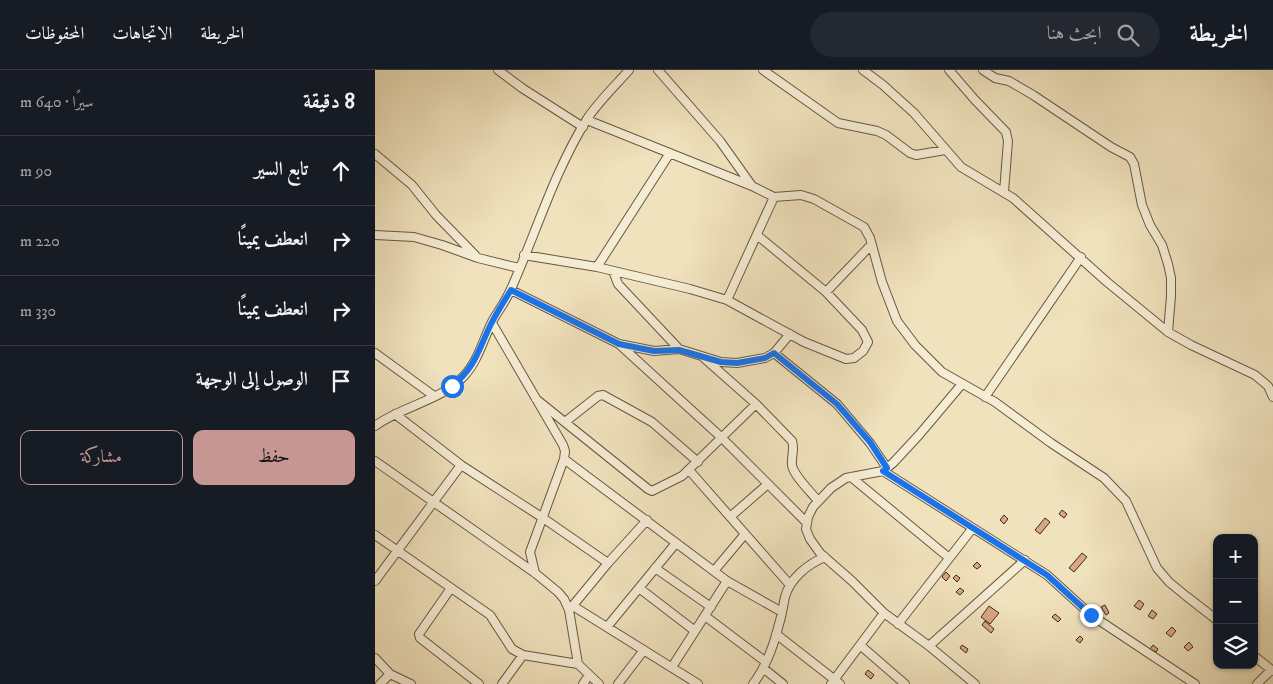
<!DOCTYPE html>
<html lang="ar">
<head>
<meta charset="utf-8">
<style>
	:root { --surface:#171b24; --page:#242831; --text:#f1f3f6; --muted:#9ea1a6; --line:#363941; --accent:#c59692 }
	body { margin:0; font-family:"IM FELL DW Pica",Amiri,serif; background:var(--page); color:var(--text); direction:rtl }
	.controls { position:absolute; right:15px; bottom:15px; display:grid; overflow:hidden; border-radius:10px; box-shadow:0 1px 4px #0004 }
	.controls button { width:45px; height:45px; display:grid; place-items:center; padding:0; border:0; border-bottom:1px solid var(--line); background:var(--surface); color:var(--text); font:25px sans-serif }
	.stop { position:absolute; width:15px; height:15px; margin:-11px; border:4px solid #1a73e8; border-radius:50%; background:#fff }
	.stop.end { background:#1a73e8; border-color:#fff; box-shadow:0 1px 5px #0008 }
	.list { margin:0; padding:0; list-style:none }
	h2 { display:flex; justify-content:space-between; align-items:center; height:65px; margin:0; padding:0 20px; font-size:21px }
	h2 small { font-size:16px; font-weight:400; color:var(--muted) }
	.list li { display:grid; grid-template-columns:32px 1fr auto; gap:15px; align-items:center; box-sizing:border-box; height:70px; padding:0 20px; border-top:1px solid var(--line) }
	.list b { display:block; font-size:19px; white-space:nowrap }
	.list em { font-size:16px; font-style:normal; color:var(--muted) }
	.actions { display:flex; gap:10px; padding:15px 20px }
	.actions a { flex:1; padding:11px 0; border:1px solid var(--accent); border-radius:10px; text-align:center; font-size:18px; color:var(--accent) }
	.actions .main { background:var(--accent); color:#111 }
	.icon { flex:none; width:28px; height:28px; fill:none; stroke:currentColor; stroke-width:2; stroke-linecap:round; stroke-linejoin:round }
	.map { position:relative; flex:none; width:898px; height:614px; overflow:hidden; direction:ltr }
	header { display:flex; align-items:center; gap:30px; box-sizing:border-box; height:70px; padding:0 25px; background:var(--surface); border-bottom:1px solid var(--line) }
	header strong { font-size:24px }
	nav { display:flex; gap:28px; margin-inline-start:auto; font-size:18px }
	.search { width:350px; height:45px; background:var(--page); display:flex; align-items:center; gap:12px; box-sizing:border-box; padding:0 18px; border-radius:28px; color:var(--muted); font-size:19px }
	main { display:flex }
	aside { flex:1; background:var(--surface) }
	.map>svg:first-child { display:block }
	.building { fill:#d8a785; stroke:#3d2916 }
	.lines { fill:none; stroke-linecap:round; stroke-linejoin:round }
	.street-casing { stroke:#6a5740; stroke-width:10 }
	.street { stroke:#f5ecd4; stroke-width:8 }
	.route { stroke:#1a73e8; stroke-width:6 }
</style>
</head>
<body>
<header>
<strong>الخريطة</strong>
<div class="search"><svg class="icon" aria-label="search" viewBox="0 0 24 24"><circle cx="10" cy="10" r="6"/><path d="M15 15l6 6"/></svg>ابحث هنا</div>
<nav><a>الخريطة</a><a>الاتجاهات</a><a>المحفوظات</a></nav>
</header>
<main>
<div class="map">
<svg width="898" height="614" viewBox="0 0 898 614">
	<rect width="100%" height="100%" fill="#f0e2bd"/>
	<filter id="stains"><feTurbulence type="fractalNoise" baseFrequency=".004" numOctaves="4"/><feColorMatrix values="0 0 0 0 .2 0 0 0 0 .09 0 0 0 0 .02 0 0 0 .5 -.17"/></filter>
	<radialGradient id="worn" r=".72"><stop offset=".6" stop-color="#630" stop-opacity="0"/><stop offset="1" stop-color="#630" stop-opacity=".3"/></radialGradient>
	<path class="building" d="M687 440 692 444 689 448 684 444Z
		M629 445 633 449 629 454 625 450Z
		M670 448 675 452 665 464 660 460Z
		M707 483 712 487 699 502 694 498Z
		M602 492 606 496 602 499 598 496Z
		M571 502 575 506 571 511 567 507Z
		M581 505 585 508 582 512 578 508Z
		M585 518 589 521 585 525 581 522Z
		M764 530 769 534 765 540 759 536Z
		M730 535 734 543 731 545 726 537Z
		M614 536 624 543 615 554 606 547Z
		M777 540 782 544 778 549 773 546Z
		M680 544 686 549 683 552 677 547Z
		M610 551 619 559 616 563 607 555Z
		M797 557 801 561 796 567 791 563Z
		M705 566 708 569 705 573 701 570Z
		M814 572 818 577 813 581 809 577Z
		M587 575 593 579 591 583 585 578Z
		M778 575 783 579 781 582 775 579Z
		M493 600 499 605 496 609 490 604Z"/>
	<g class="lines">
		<defs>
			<path id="street" d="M123 0 147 18 208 57
				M283 0 345 71 377 116 399 127 426 125 439 129 489 157 495 168 507 212 522 251 540 275 567 302 620 332 676 373 729 408 751 431 782 498 794 512 811 526 842 550
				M388 0 463 53 502 61 511 65 535 83 541 85 570 80
				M488 0 508 15 539 43 586 97 638 128 732 212 793 262 816 275 880 305 893 316 898 327
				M574 0 600 30 631 62 633 71 629 122
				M608 0 620 8 634 11 658 25 736 77 755 87 759 94 767 135 775 155 787 175 793 194 796 208V226L793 262
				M212 50 377 116
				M0 84 37 115 61 145 100 185
				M0 165 39 167 67 175 103 188 144 198
				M149 185 222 197 315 219 352 230 429 272 471 289 479 288 488 281 493 272 487 260 451 222 382 165
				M222 197 295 83
				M238 201 243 214 304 279
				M136 220 244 274 279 281 304 279 346 292 362 293 390 288 399 283 415 264
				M451 222 496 175
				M352 230 399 127
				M117 253 188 375 190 381 189 389 155 482 160 503
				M245 275 347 368 432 453
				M0 283 59 326
				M399 283 462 334 495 373 512 398
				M329 288 381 334 417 371C420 379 416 386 417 395 418 405 436 422 443 431
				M587 314 544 365 518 393 508 401 471 408 456 418 438 437 433 447 431 459 435 469 445 483 477 511 509 543 554 576 600 614
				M610 327 706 187
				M161 329 273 419 277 421 307 406 381 334
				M20 344 86 395 168 448 233 493
				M190 352 223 326 228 325 277 352 323 392
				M0 356C27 336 66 331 89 306 103 291 108 270 117 252 123 241 131 231 136 219 161 163 179 102 212 49 224 31 240 16 254 0
				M189 389 352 511 407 542
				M0 391 160 503 183 522 189 529 194 540 203 594 224 614
				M314 400 415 515
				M508 401 672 505 716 545 820 614
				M476 407 573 487
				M355 447 393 414
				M0 465 115 545 137 579 148 585 203 594
				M280 498 336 537
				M339 501 370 464
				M0 511 86 395
				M76 518 44 564 45 568 104 614
				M264 518 320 561
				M198 536 323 614
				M195 539 233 493 272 450
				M330 546 391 592
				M523 554 597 459
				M232 557 301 473
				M401 564 465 614
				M485 575 530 614
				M554 576 650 490
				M879 586 898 601
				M0 588 15 604 36 614
				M297 597 352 511
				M388 598 408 614
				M5 614 15 604
				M127 614 148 585
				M208 614 214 605
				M243 614 269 580
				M378 614C391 597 399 575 404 554 407 545 408 536 410 527 415 508 433 494 450 487
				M456 614 509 543
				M882 614 896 600"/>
		</defs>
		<use href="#street" class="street-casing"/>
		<use href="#street" class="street"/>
	</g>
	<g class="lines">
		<path class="route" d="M77 316C101 297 103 280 116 254 122 242 129 231 136 220L244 274 279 281 304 280 346 292 362 293 390 288 399 283 462 334 495 372 512 398 508 401 672 505 716 545"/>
	</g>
	<rect width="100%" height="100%" filter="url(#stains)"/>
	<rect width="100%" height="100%" fill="url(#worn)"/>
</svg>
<div class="controls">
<button>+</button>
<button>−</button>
<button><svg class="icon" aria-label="layers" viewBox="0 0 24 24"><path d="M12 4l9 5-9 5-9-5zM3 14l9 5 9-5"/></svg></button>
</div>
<div class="stop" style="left:77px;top:316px"></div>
<div class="stop end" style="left:716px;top:545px"></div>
</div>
<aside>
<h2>8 دقيقة<small>سيرًا · 640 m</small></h2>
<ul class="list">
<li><svg class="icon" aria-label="ahead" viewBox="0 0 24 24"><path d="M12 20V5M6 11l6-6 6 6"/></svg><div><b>تابع السير</b></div><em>90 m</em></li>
<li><svg class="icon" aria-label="right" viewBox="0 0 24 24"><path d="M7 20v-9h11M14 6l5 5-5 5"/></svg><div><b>انعطف يمينًا</b></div><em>220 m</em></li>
<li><svg class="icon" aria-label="right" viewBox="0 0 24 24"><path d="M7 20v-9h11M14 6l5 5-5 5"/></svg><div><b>انعطف يمينًا</b></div><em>330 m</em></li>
<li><svg class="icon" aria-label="arrive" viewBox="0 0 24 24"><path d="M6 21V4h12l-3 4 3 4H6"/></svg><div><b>الوصول إلى الوجهة</b></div></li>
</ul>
<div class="actions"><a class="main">حفظ</a><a>مشاركة</a></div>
</aside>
</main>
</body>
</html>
